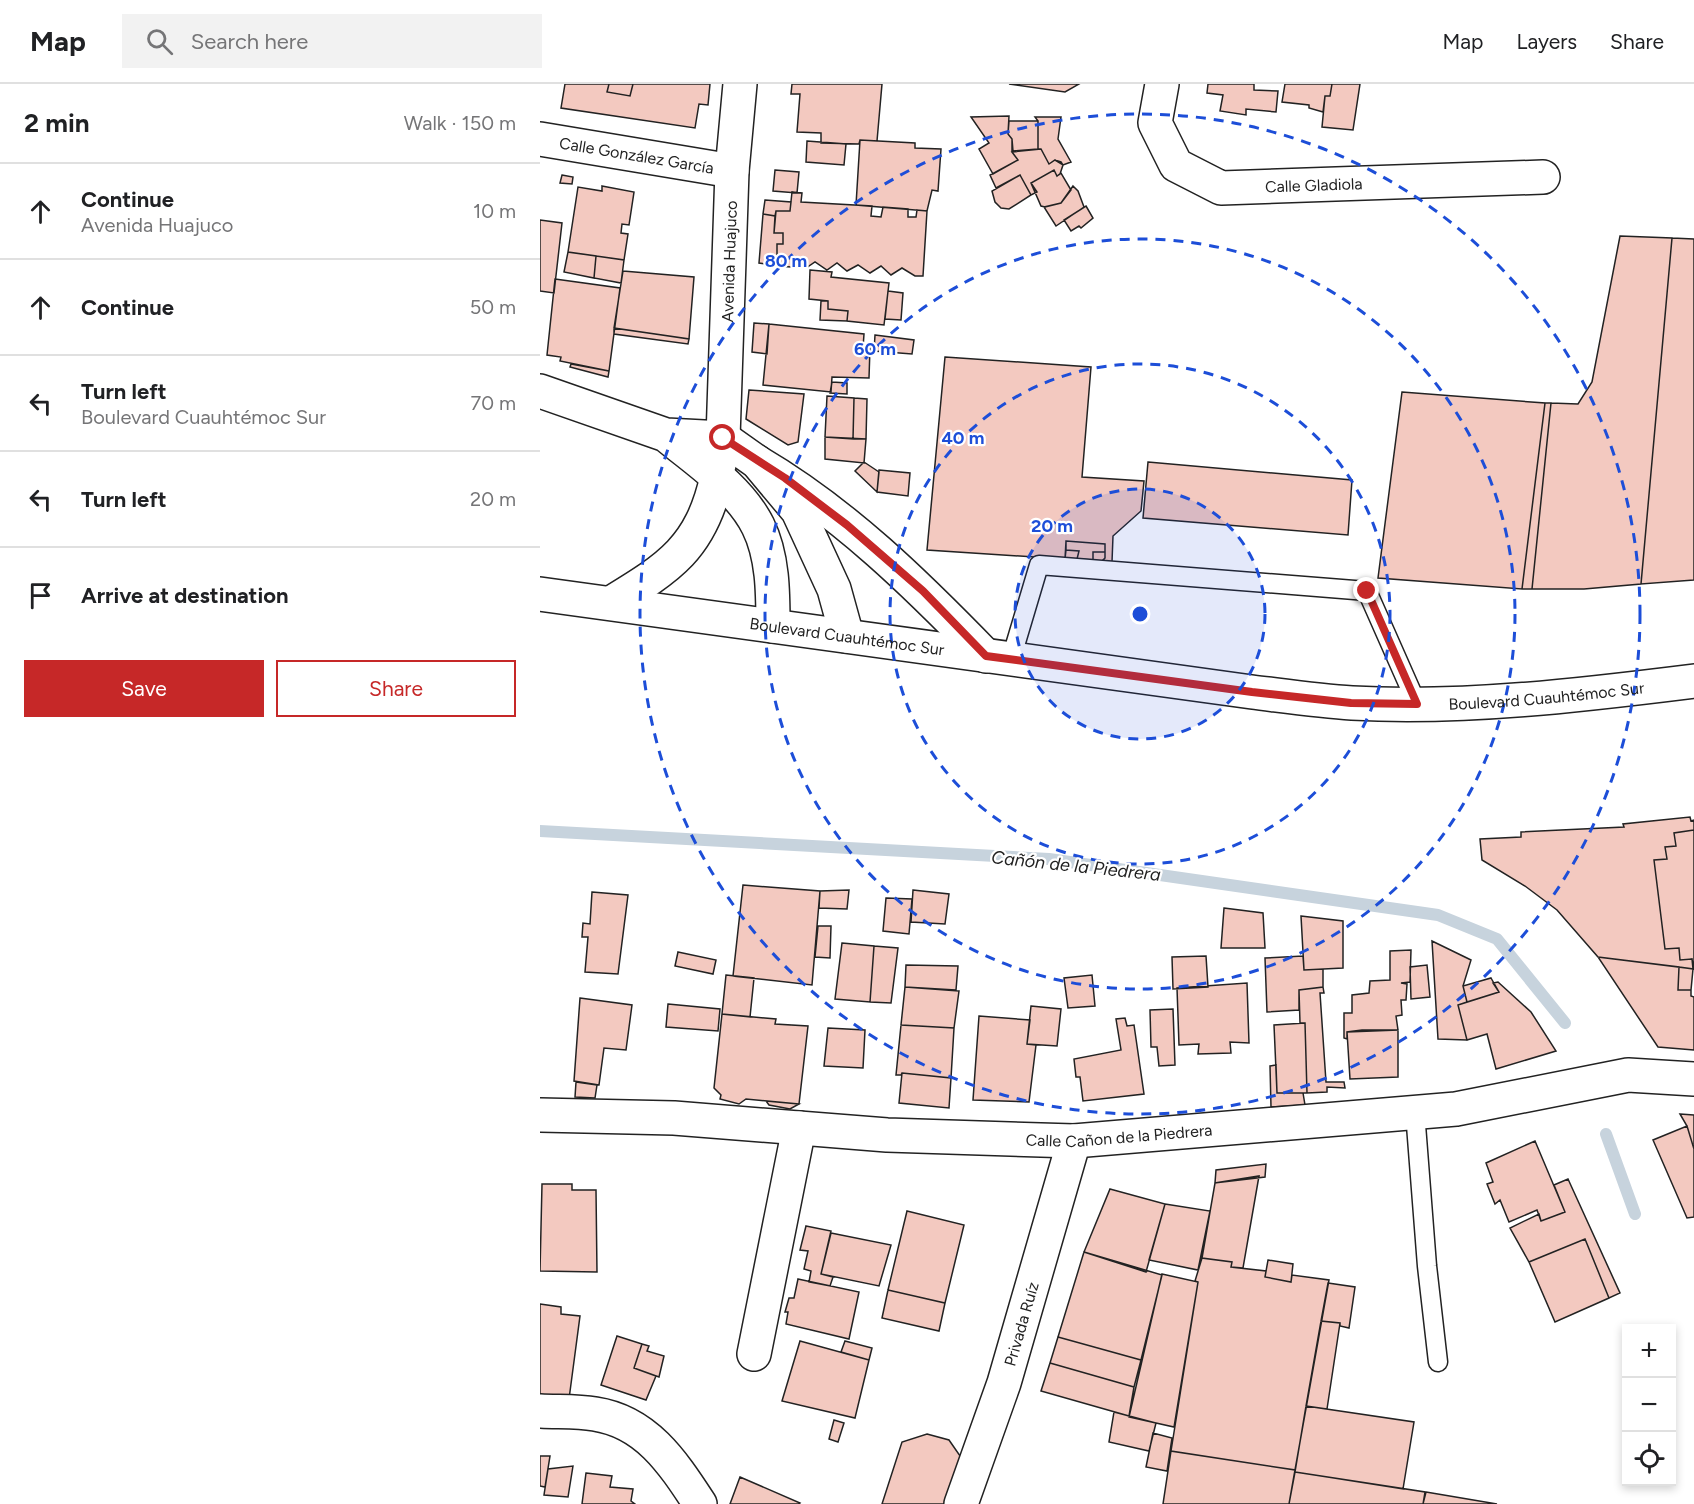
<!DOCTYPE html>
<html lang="en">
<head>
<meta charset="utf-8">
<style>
	:root { --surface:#fff; --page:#f2f2f2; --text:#202124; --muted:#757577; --line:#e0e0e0; --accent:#c62828 }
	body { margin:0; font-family:Figtree,sans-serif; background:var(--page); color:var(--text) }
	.controls { position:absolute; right:18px; bottom:18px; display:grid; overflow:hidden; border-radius:0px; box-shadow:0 3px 9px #0003 }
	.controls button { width:54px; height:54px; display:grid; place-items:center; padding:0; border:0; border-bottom:2px solid var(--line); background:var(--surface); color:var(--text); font:30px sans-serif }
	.stop { position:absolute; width:18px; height:18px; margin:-14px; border:4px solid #c62828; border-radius:50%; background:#fff }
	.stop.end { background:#c62828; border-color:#fff; box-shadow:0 2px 6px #0008 }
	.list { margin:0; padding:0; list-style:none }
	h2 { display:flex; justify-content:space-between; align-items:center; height:78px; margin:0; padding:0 24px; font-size:26px }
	h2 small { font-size:20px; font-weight:400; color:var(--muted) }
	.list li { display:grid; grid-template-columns:39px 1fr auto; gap:18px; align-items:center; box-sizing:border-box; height:96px; padding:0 24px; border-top:2px solid var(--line) }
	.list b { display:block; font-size:22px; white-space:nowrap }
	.list p { margin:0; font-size:20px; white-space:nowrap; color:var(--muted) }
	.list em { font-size:20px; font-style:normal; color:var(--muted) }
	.actions { display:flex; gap:12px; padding:18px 24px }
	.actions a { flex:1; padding:14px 0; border:2px solid var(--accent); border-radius:0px; text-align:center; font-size:21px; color:var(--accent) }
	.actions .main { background:var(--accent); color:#fff }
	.icon { flex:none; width:33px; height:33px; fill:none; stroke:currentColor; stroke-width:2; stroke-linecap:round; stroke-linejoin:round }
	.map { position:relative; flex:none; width:1154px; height:1420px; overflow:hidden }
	header { display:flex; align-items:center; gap:36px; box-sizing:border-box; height:84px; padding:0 30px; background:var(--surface); border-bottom:2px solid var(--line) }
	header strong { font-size:28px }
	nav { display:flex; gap:33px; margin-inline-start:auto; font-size:21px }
	.search { width:420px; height:54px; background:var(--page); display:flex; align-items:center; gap:15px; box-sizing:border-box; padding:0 21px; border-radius:0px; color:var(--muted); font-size:22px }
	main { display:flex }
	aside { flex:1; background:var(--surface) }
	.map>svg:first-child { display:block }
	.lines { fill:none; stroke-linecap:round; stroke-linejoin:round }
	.stream { stroke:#c7d3dd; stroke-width:12 }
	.building { fill:#f3c9c0; stroke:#222; stroke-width:1.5 }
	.lane-casing { stroke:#222; stroke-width:21 }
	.street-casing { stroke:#222; stroke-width:36 }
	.secondary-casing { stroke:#222; stroke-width:36 }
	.primary-casing { stroke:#222; stroke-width:36 }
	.lane { stroke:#fff; stroke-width:18 }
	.street { stroke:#fff; stroke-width:33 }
	.secondary { stroke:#fff; stroke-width:33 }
	.primary { stroke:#fff; stroke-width:33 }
	.route { stroke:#c62828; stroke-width:8 }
	.ring { fill:none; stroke:#1d4ed8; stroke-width:3; stroke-dasharray:10 8 }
	.labels { text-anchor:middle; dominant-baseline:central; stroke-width:4.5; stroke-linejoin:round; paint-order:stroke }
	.street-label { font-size:16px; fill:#222; stroke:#fff }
	.water-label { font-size:18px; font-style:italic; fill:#222; stroke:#fff }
	.centre { fill:#1d4ed8; stroke:#fff; stroke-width:3 }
	.ring-label { font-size:18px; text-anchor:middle; font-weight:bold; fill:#1d4ed8; stroke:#fff; stroke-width:4.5; stroke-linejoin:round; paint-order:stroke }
</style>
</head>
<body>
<header>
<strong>Map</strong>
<div class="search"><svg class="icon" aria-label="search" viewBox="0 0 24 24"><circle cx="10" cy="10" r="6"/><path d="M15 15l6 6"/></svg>Search here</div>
<nav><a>Map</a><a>Layers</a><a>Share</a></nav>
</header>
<main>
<aside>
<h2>2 min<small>Walk · 150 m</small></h2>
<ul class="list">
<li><svg class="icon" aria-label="ahead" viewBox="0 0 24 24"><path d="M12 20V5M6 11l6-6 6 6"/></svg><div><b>Continue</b><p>Avenida Huajuco</p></div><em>10 m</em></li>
<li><svg class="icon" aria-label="ahead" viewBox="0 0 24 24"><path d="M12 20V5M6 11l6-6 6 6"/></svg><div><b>Continue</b></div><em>50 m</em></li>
<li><svg class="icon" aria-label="left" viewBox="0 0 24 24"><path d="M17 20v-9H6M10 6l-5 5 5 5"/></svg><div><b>Turn left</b><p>Boulevard Cuauhtémoc Sur</p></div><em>70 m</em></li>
<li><svg class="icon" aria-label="left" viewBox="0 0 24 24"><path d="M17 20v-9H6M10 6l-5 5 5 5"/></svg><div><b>Turn left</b></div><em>20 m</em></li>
<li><svg class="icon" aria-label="arrive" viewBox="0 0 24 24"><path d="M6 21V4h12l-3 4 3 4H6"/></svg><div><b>Arrive at destination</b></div></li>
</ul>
<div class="actions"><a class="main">Save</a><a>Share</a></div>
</aside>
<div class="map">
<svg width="1154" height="1420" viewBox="0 0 1154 1420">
	<rect width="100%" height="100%" fill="#fff"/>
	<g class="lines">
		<path class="stream" d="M0 747 509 775 898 831 957 855 1025 939
			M1066 1050 1095 1130"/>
	</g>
	<path class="building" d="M25 0H69L67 8 90 12 93 0H170L168 21 159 20 155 44 21 24Z
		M69 0H93L90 12 67 8Z
		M252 0H342L337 57 320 56 319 60 281 59V49L257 48 260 10H251Z
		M469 0H539L525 8Z
		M668 0H714V6L738 7 736 28 706 25V31L680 27 683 11 667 9Z
		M745 0H792L790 12H785L783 28 769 24V21L742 18Z
		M792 0H820L813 46 782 43 785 12H790Z
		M469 32 468 50 472 55V68L478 76 453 90 439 65 449 59 431 33Z
		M495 33H521L518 55 531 78 523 81 515 76 509 80 501 65H498V37Z
		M469 37H498V65L473 67 472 55 468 50Z
		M320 56 375 59V64L401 65 398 107 392 106 387 127 316 121Z
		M267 57 306 60 304 81 266 78Z
		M501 65 509 80 515 76 521 78 523 81 520 90 517 92 514 86 491 99 497 108 491 111 480 91 456 104 450 91 478 76 472 68Z
		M235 86 259 88 257 109 233 107Z
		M514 86 517 92 521 89 531 106 521 119 505 123 501 122 491 99Z
		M22 91 33 93 32 100 20 99Z
		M480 91 491 111 469 125 461 124 455 118 452 107Z
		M62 102 94 108 89 141 82 140 81 149 88 150 84 176 28 168 38 103 62 107Z
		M533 102 538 107 544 123 516 142 504 123 521 119Z
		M252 108 262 109 261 118 332 122 331 132 341 133 343 123 368 125V133H376L377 126 387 127 383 192H375L362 184 351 191 341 182 330 189 318 181 307 187 297 179 287 186 275 178 266 184 237 182V160H243V149H234L236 127H250Z
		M225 116 251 118 250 127H236L235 132 223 130Z
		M546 122 553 134 541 144 539 142 531 147 524 136Z
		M223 130 235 132 234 149H243V160H237V182L219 179Z
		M0 136 22 139 14 209 0 207Z
		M1080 152 1132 154 1101 500 1044 505H992L1011 319 1038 320 1052 298Z
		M1132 154 1154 155V496L1101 500Z
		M28 168 56 172 54 194 24 188Z
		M56 172 84 176 81 199 54 194Z
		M270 186 292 188 291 193 349 199 344 241 307 237 308 227 288 225V217L269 215Z
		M83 187 154 193 149 255 74 244Z
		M15 195 80 204 69 287 20 277 21 273 7 271Z
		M348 207 363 209 361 236 345 235Z
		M281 217H288V225L308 227 307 237 280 236Z
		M214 239 229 240 227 270 212 268Z
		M229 240 324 250 323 264H330L329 294 292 293 291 308 223 301Z
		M74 244 149 255 148 260 74 250Z
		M335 251 374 256 372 270 334 267Z
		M405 273 551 283 542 393 604 397 601 427 573 452 572 478 562 477 565 474V460L526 457 525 475 387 466Z
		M31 280 69 287 68 293 30 283Z
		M292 298 307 299V310L290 309Z
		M209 306 264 310 258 358 248 361 206 335Z
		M862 308 1005 319 982 505 838 494Z
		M287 312 314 314 313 355 285 353Z
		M314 314 327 315 326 355H313Z
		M1005 319H1011L992 505H982Z
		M285 353 326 355 324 379 285 375Z
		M324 378 339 388 337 408 315 387Z
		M608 378 812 396 808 451 603 434Z
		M339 386 370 389 368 412 337 408Z
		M526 457 565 460V468H553V476L537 475 539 467 526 466Z
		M526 466 539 467 537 475 553 476V468H565V474L557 484 525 475Z
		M1150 733 1151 737 1154 736V746L1134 749 1136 762 1125 763 1127 775 1114 776 1125 865 1139 864 1140 876 1152 875 1153 885 1058 873 1017 826 985 802 942 776 940 755 981 753V748L1084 743 1083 740Z
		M1154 746V886L1152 875 1140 876 1139 864 1125 865 1114 776 1127 775 1125 763 1136 762 1134 749Z
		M203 801 280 807 272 901 193 892Z
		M309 806 307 825 279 824 280 807Z
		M373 806 409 810 405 840 371 838Z
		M52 808 88 811 78 890 45 888 48 853H42L43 839 50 840Z
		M346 814 372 815 369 850 343 847Z
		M684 824 723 829 725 864H681Z
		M761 832 803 837V884L764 886Z
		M278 842H291L290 874 275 873Z
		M892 857 931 876 923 902 927 918 918 921 927 956 898 955Z
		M302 859 334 862 330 918 295 915Z
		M334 862 358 864 351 919 330 918Z
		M871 866 870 898 861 899 867 900 866 916H861L862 931 856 932 858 946 807 948V955L804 954V929H812V911L829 909 830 897 850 896V867Z
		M138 868 176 876 173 890 135 882Z
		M666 872 668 903 633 905 632 873Z
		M763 872 764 886 783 885V903L759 906V926L727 928 725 874Z
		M1058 873 1139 883 1138 906H1151V912L1154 913V966L1118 963Z
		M366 881 418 882 416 906 365 903Z
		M887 881 890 913 871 915 870 883Z
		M1139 883 1153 885 1151 906H1138Z
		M186 891 214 894 210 933 182 930Z
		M552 891 555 922 528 924 524 894Z
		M951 894 959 908 927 918 923 902Z
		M958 898 991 928 1016 967 956 985 947 950 927 956 918 921 959 908 953 899Z
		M707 899 709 959 690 958 691 969 658 970 659 960 639 961 637 904Z
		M365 903 419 907 414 944 361 941Z
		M783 903 784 909H780L786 998H804L805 1004 787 1003V1008L767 1009 765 939H760L759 906Z
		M40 914 92 921 86 966 64 964 59 1001 34 997Z
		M128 920 180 925 178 947 126 943Z
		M491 922 521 925 517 962 487 960Z
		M633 925 635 981 619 982 617 963H611L610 926Z
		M182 930 236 935 235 940 268 942 259 1020 206 1015 199 1020 180 1015 181 1011 174 1004Z
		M439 932 490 936 487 960 496 961 489 1018 433 1016Z
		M585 934 587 942 594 941 604 1010 543 1017 540 993H536L534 975 581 966 576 935Z
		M765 939 767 1009H737L734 941Z
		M361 941 414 944 411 994 362 989 361 991H356Z
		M288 944 325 946 323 984 284 982Z
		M822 946H858V993L810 995 807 948Z
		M736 981 737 1009H763L765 1021 731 1023 730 982Z
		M362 989 411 994 409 1024 359 1019Z
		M36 998 57 1001 55 1014 35 1013Z
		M226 1017 259 1020 250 1025 229 1021Z
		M1140 1030 1154 1031V1065L1147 1042Z
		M1147 1042 1154 1065V1133L1147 1134 1113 1056Z
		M995 1057 1025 1128 1001 1137 997 1126 969 1138 960 1116 955 1120 947 1100 953 1098 946 1079Z
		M726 1080 725 1093 675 1099 676 1086Z
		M719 1092 703 1184 691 1183 692 1178 662 1174 675 1099Z
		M1028 1095 1080 1209 1069 1214 1045 1155 989 1178 970 1144 999 1130 1001 1137 1025 1128 1014 1101Z
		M2 1100H32V1106H56L57 1188 0 1187Z
		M570 1105 625 1120 606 1188 544 1168Z
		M625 1120 670 1127 658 1186 609 1176Z
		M367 1127 424 1141 405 1219 348 1206Z
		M266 1142 291 1147 281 1190 293 1193 290 1202 269 1198 271 1187 264 1185 268 1167 260 1166Z
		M291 1149 351 1161 339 1202 281 1190Z
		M1045 1155 1069 1214 1015 1238 989 1178Z
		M544 1168 622 1191 601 1276 518 1253Z
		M662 1174 692 1178 691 1183 726 1187 725 1193 751 1198 752 1191 789 1196 755 1386 631 1367 658 1198 655 1197Z
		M728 1176 753 1180 751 1198 725 1193Z
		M622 1190 658 1198 634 1343 589 1333Z
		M258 1195 319 1208 309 1255 246 1240 248 1228H245L249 1214H254Z
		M788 1199 815 1203 809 1244 800 1242V1239L781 1237Z
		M348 1206 405 1219 399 1247 342 1234Z
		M0 1220 21 1223V1230L40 1232 29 1315 0 1311Z
		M781 1237 800 1239 787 1325 766 1322Z
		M77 1252 102 1260 94 1284 116 1292 106 1316 61 1301Z
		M518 1253 601 1276 594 1303 510 1279Z
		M260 1257 329 1276 315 1334 242 1317Z
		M305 1257 332 1264 329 1276 301 1268Z
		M102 1260 109 1262 107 1267 124 1272 119 1293 94 1284Z
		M510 1279 594 1303 589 1332 501 1307Z
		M766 1322 874 1338 863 1405 755 1388Z
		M574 1328 616 1339 609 1367 569 1358Z
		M294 1336 304 1339 298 1358 289 1355Z
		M613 1349 632 1354 627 1387 606 1383Z
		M387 1350 409 1356 425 1379 409 1420H342L362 1358Z
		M631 1367 755 1386 749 1420H623Z
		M0 1372H10L5 1403 0 1402Z
		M33 1382 28 1413 4 1411 8 1385Z
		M755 1388 885 1408 883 1420H749Z
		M46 1389 72 1392 70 1403 93 1405 91 1417 95 1420H42Z
		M200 1393 260 1419 259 1420H190Z
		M886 1408 957 1420H883Z"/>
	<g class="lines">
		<defs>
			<path id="lane" d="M471 575 499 481 827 507 877 620
				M875 1028 887 1182 898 1278"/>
			<g id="street">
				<path id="s1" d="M622 0 615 39 636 81 681 104 1003 93"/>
				<path id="s2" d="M0 55 192 87"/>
				<path id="s3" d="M179 381 183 354 192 87 200 0"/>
				<path id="s4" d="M0 1031 134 1034 347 1051 534 1057 916 1025 1088 991 1154 995"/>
				<path d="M214 1270 259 1044"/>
				<path d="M0 1327C18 1328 38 1327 55 1330 107 1338 133 1379 160 1420"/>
				<path id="s5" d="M421 1420 464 1299 534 1057"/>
			</g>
			<path id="secondary" d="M0 307 126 351 183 354 217 378 258 427 294 505 307 552
				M126 351C157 377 199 404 218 442 233 472 233 509 233 542"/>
			<g id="primary">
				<path d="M217 378C304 429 376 500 446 572"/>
				<path id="s6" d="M0 510 712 608C745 612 779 617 812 619 925 625 1042 611 1154 597"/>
				<path d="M71 519C130 483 161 464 177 393"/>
			</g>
		</defs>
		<use href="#lane" class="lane-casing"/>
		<use href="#street" class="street-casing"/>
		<use href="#secondary" class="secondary-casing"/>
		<use href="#primary" class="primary-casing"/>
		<use href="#lane" class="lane"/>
		<use href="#street" class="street"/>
		<use href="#secondary" class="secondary"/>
		<use href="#primary" class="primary"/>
	</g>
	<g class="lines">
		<path class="route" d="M183 354 245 394 307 441 383 507 446 572 712 608 811 619 877 620 827 507"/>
	</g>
	<circle cx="600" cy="530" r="125" fill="#1d4ed8" fill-opacity=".12"/>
	<g class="ring">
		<circle cx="600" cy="530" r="125"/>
		<circle cx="600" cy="530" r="250"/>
		<circle cx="600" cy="530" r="375"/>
		<circle cx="600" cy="530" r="500"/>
	</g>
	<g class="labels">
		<g class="street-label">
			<text stroke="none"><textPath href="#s2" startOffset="98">Calle González García</textPath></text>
			<text stroke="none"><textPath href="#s1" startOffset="230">Calle Gladiola</textPath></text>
			<text stroke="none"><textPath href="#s3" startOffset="204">Avenida Huajuco</textPath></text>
			<text stroke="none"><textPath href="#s6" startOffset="310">Boulevard Cuauhtémoc Sur</textPath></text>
			<text stroke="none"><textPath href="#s6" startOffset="1014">Boulevard Cuauhtémoc Sur</textPath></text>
			<text stroke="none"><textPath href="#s4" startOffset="580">Calle Cañon de la Piedrera</textPath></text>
			<text stroke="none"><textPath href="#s5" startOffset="190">Privada Ruíz</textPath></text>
		</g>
		<g class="water-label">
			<text transform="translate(536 782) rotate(6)">Cañón de la Piedrera</text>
		</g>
	</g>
	<circle cx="600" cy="530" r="9" class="centre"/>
	<g class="ring-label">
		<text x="246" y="183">80 m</text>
		<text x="335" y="271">60 m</text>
		<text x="423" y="360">40 m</text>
		<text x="512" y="448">20 m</text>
	</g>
</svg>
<div class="controls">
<button>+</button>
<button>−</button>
<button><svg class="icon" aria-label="locate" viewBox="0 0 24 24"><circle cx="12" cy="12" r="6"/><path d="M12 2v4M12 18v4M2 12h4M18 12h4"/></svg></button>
</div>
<div class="stop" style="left:183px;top:354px"></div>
<div class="stop end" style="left:827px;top:507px"></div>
</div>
</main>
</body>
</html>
